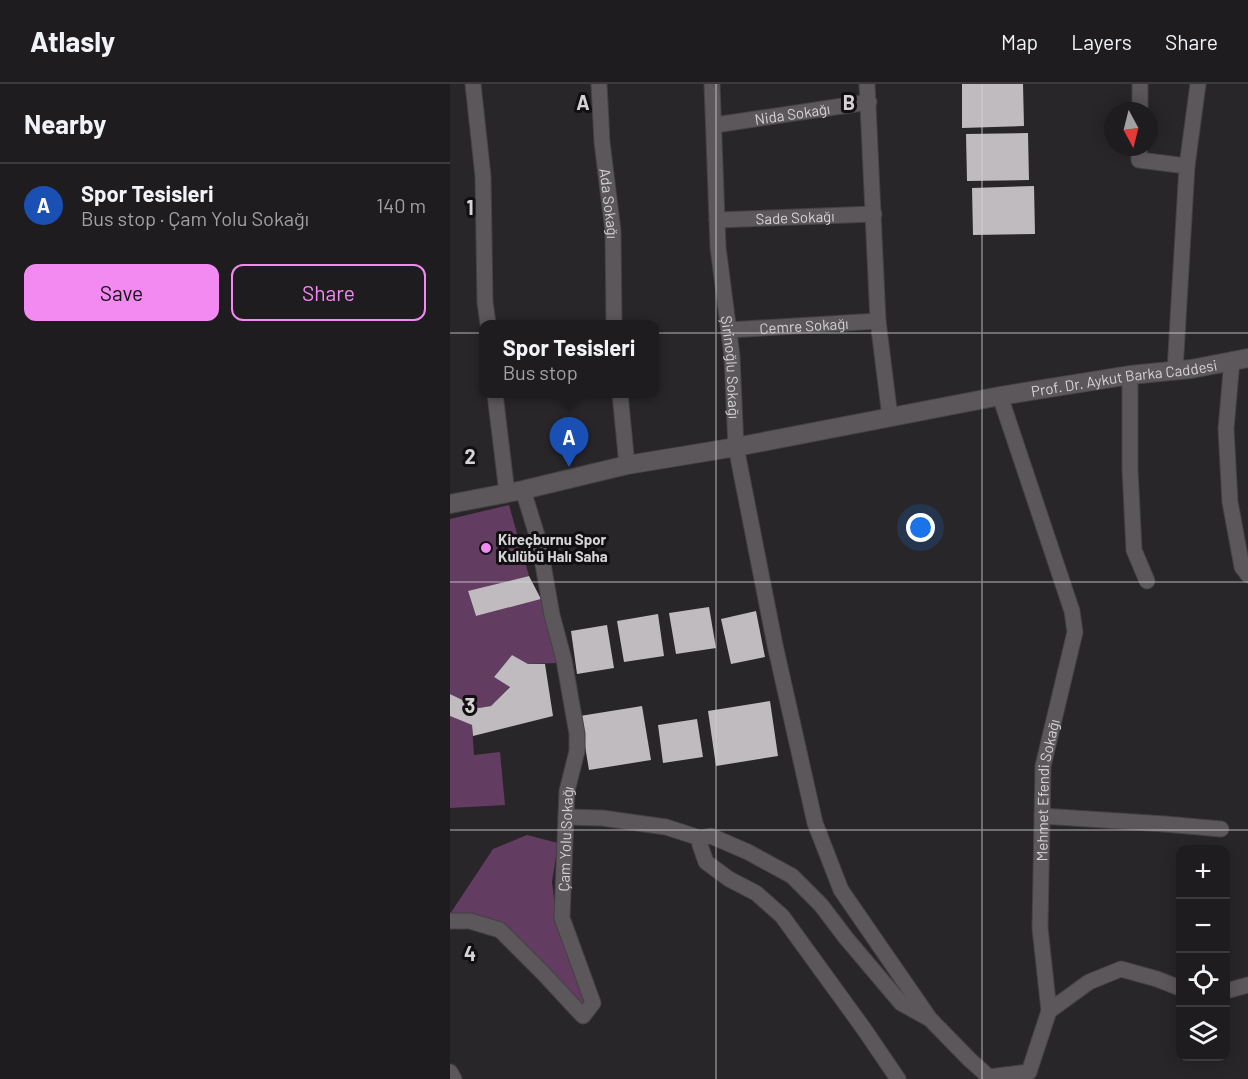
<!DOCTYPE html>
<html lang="en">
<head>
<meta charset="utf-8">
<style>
	:root { --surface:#1f1c1f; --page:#2c292c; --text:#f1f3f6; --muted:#a1a1a4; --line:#3c3a3d; --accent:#f38af2 }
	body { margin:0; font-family:Barlow,sans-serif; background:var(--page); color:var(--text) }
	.controls { position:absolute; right:18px; bottom:18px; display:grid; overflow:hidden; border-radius:12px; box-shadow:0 3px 15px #0003 }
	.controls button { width:54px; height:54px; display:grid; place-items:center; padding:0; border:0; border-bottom:2px solid var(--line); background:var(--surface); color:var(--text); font:30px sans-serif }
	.compass { position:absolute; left:654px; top:18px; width:54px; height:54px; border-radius:50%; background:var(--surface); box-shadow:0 3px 15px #0003; rotate:173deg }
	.you { position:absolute; left:471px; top:444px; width:21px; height:21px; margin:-15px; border:4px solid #fff; border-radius:50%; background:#1a73e8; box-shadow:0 0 0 9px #1a73e833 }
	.badge { display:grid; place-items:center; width:39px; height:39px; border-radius:50%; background:var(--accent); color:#fff; font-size:20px; font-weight:700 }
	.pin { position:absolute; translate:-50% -50px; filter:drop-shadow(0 2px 3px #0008) }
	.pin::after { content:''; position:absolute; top:32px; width:21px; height:18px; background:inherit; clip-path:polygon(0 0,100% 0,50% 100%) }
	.popup { position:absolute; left:29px; top:236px; width:180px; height:78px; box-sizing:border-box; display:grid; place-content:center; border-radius:12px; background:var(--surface); filter:drop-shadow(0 2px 4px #0005); font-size:20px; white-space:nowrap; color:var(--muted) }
	.popup b { font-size:22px; color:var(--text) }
	.popup::after { content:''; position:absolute; left:50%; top:100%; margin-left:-12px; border:12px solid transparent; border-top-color:var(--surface) }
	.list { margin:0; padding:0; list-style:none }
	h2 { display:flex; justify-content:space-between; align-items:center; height:78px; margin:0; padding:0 24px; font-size:26px }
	h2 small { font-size:20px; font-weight:400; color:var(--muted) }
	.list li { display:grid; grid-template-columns:39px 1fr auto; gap:18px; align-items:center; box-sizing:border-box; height:84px; padding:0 24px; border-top:2px solid var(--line) }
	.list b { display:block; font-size:22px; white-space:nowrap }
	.list p { margin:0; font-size:20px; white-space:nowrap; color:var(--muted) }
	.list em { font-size:20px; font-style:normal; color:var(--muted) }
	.actions { display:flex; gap:12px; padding:18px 24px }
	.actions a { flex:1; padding:14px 0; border:2px solid var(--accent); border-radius:12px; text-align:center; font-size:21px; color:var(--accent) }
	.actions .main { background:var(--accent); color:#111 }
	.icon { flex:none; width:33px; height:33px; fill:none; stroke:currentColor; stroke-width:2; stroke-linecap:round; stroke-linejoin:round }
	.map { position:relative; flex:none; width:798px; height:995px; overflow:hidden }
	header { display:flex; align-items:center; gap:36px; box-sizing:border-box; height:84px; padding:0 30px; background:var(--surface); border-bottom:2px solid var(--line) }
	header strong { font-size:28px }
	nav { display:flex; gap:33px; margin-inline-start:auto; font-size:21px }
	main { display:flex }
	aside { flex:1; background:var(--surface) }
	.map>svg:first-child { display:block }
	.green { fill:#633c62 }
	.building { fill:#bfbbbf }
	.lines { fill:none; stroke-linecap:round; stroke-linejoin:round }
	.minor-casing { stroke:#454244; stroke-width:17 }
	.tertiary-casing { stroke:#454244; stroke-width:20 }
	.minor { stroke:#5b575b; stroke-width:15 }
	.tertiary { stroke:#5b575b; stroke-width:18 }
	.grid { fill:none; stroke:#d5d3d5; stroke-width:1.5; stroke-opacity:0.55 }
	.poi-dot { fill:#f38af2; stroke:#110f11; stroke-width:2 }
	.labels { text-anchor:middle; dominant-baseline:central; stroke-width:6; stroke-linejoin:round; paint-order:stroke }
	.street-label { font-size:15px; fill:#d5d3d5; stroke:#110f11 }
	.poi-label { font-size:15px; font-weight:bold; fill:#d5d3d5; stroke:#110f11; text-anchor:start }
	.grid-label { font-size:20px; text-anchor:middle; font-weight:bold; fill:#d5d3d5; stroke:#110f11; stroke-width:6; stroke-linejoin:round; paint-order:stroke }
</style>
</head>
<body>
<header>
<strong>Atlasly</strong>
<nav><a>Map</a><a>Layers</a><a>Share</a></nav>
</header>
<main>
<aside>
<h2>Nearby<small></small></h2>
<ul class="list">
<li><span class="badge" style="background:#1a4fb4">A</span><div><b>Spor Tesisleri</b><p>Bus stop · Çam Yolu Sokağı</p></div><em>140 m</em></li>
</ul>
<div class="actions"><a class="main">Save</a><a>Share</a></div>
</aside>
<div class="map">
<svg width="798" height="995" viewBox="0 0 798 995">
	<rect width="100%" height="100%" fill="#292629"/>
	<path class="green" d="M59 421 79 492 18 508 26 532 91 515 108 579 78 580 62 571 44 593 60 602 41 622 29 624 0 610V435Z
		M0 632 22 641 24 671 50 668 55 721 0 724Z
		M77 751 108 759 102 798 107 840 140 919 133 929 52 844 0 830 43 765Z"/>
	<path class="building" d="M512 0H573L574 42 512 44Z
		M578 49 579 96 517 97 516 50Z
		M584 102 585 150 523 151 522 104Z
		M79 492 91 515 26 532 18 507Z
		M259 523 266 564 226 570 219 529Z
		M306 527 315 573 281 580 271 535Z
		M208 530 214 572 174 578 167 537Z
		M157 541 164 584 127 590 121 547Z
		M62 571 78 580H95L103 632 23 652 22 641 0 632V610L29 624 41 622 60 603 44 593Z
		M320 617 328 672 266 682 258 627Z
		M192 622 201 676 139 686 130 632Z
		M247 635 253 673 213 679 208 641Z"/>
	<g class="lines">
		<defs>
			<g id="minor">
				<path d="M23 0 33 92 35 218 38 240"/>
				<path id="s1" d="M149 0 152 58 163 147 164 240"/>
				<path id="s2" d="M262 0 268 163 282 272 286 363 325 561 365 739 391 806 480 935 519 975 539 993 579 988 599 927 590 844 593 682 625 548 622 527 550 312"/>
				<path d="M417 0 428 237 440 333"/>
				<path d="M690 0V27"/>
				<path id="s3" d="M265 41 419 18"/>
				<path d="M689 63V76L737 82"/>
				<path id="s4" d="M267 136 424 130"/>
				<path id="s5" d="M279 246 428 237"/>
				<path d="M782 276 776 345 780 418 792 483 798 491"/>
				<path d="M725 287 737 82 748 0"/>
				<path d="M680 291V385L684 466 697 497"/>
				<path d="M45 310 57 409"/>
				<path d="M170 310 177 381"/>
				<path d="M592 732 715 740 771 745"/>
				<path d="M116 733 152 734 216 743 250 754"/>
				<path id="s6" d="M0 837H20L50 846 93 889 133 932 143 919 112 834 117 707 127 667V650L114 576 102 531 89 458 73 406"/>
				<path d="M776 907 798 901"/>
				<path d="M599 927 639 898 671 885 707 895 730 904"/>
				<path d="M0 988 4 995"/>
				<path d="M448 995 414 945 332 832 306 809 279 795 256 778 250 761V754L261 752 298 768 342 792 371 821 396 854 451 919 478 934"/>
			</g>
			<g id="tertiary">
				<path id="s7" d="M0 420 73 406 177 381 286 363 550 312 680 291 741 285 798 274"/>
			</g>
		</defs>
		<use href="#minor" class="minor-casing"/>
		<use href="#tertiary" class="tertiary-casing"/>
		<use href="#minor" class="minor"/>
		<use href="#tertiary" class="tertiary"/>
	</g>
	<path class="grid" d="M266 0V995M532 0V995M0 249H798M0 498H798M0 746H798"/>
	<circle class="poi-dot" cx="36" cy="464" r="6"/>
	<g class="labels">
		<g class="street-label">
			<text stroke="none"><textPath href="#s3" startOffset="78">Nida Sokağı</textPath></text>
			<text stroke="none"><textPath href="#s1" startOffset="120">Ada Sokağı</textPath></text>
			<text stroke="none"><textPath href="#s4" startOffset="78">Sade Sokağı</textPath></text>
			<text stroke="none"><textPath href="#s5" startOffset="75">Cemre Sokağı</textPath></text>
			<text stroke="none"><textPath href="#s2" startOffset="284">Şirinoğlu Sokağı</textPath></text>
			<text stroke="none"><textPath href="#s7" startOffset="686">Prof. Dr. Aykut Barka Caddesi</textPath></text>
			<text stroke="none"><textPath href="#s2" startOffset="1386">Mehmet Efendi Sokağı</textPath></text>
			<text stroke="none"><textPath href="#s6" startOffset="357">Çam Yolu Sokağı</textPath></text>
		</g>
		<g class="poi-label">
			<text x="48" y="455">Kireçburnu Spor<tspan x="48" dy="17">Kulübü Halı Saha</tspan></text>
		</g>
	</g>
	<g class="grid-label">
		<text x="133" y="26">A</text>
		<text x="399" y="26">B</text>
		<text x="20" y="131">1</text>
		<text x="20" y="380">2</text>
		<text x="20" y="629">3</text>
		<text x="20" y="877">4</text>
	</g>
</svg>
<div class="controls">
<button>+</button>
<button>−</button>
<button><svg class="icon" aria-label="locate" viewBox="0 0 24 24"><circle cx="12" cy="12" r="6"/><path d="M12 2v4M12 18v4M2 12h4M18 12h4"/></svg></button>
<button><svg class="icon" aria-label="layers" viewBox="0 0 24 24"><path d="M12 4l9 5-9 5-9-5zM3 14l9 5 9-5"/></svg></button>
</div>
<svg class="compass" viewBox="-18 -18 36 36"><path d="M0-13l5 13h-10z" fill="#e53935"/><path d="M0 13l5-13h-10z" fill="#a1a1a4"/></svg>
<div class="you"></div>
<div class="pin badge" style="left:119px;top:383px;background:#1a4fb4">A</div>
<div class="popup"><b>Spor Tesisleri</b>Bus stop</div>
</div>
</main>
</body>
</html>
